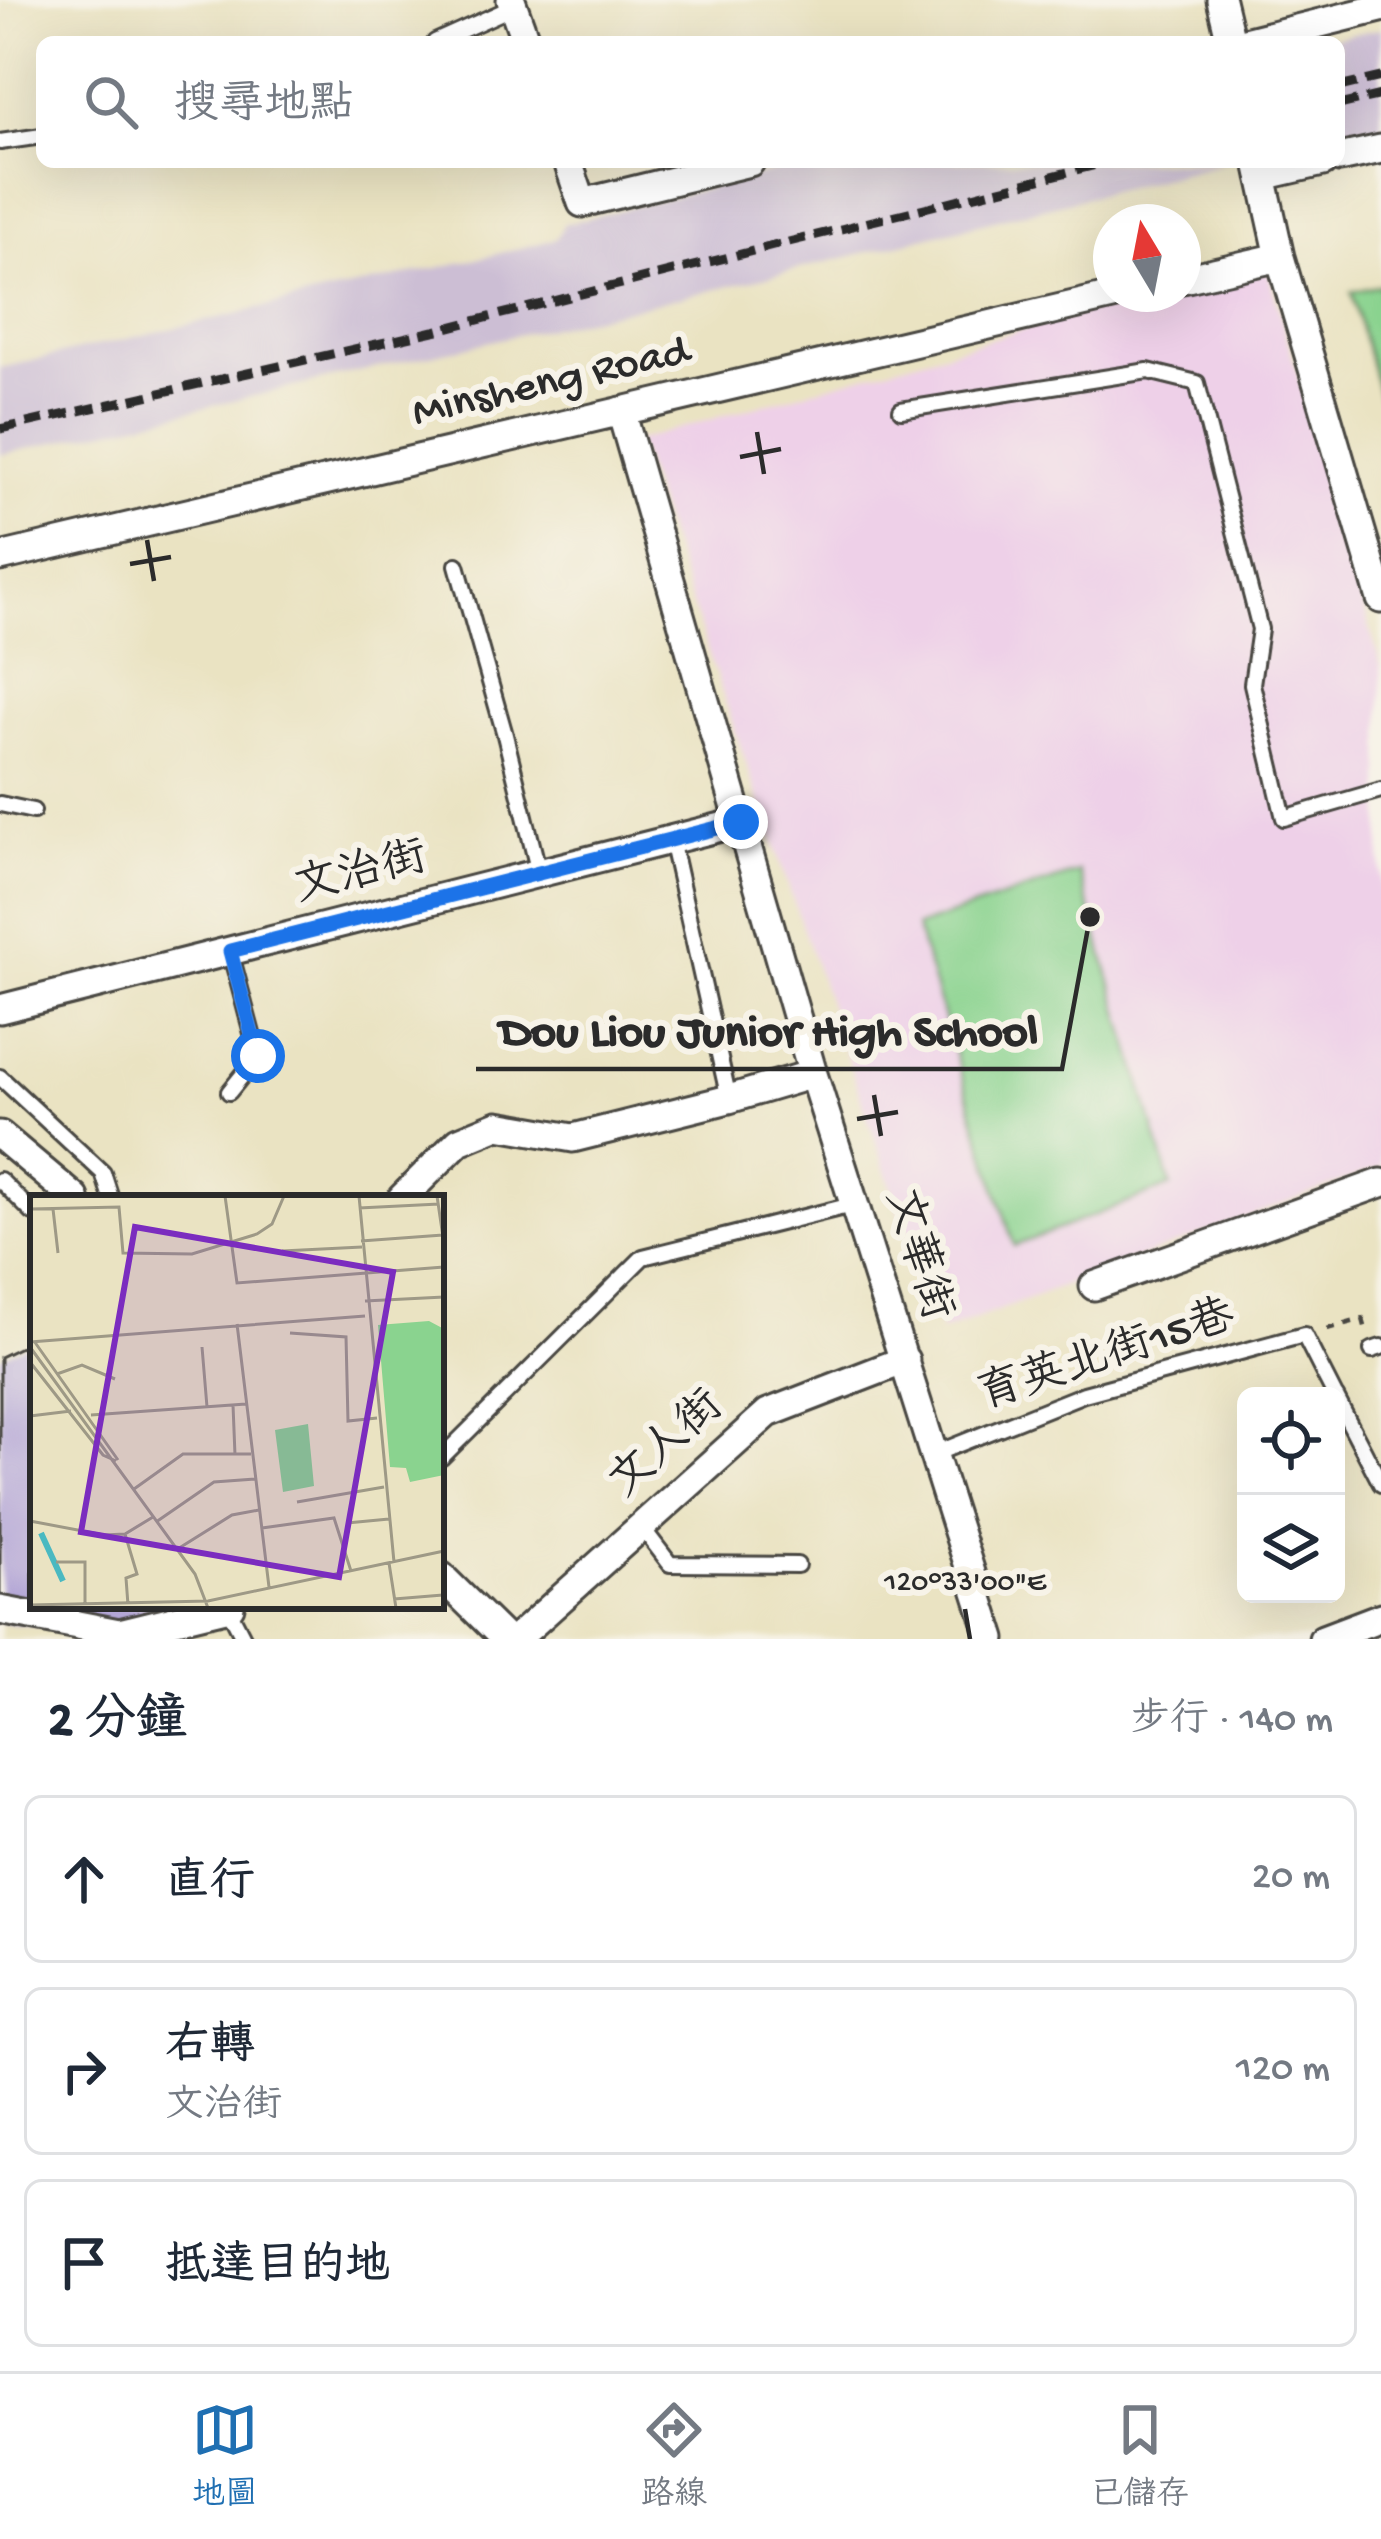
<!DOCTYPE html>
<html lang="zh-TW">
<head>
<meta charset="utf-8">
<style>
	:root { --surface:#fff; --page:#f2f2f3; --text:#1f2937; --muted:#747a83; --line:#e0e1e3; --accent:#1f6fb2 }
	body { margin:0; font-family:"Gochi Hand","LXGW WenKai TC",sans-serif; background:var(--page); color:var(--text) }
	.controls { position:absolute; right:36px; bottom:36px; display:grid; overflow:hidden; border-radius:18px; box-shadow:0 12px 48px #0002 }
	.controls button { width:108px; height:108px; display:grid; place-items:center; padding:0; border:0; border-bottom:3px solid var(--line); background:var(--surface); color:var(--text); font:60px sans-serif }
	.compass { position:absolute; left:1093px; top:204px; width:108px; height:108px; border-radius:50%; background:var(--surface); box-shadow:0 12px 48px #0002; rotate:350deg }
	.stop { position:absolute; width:36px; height:36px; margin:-27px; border:9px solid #1a73e8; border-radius:50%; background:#fff }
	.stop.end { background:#1a73e8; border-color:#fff; box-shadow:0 3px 12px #0008 }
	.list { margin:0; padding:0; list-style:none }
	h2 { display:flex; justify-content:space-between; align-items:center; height:156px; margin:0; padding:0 48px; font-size:51px }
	h2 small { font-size:39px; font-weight:400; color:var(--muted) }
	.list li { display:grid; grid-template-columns:78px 1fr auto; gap:36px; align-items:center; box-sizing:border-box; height:168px; margin:0 24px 24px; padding:0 24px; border:3px solid var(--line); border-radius:18px }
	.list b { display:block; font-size:45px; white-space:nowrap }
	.list p { margin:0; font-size:39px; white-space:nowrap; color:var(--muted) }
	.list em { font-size:39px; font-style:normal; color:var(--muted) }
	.icon { flex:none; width:66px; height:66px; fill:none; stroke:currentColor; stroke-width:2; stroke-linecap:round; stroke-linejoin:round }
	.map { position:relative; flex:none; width:1381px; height:1639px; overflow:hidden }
	.search { position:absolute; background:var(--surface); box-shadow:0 12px 48px #0002; left:36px; right:36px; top:36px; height:132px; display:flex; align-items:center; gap:30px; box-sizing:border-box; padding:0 42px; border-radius:18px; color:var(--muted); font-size:45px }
	.sheet { height:732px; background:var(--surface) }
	nav { display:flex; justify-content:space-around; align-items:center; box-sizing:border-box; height:168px; border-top:3px solid var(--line); background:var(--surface); font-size:33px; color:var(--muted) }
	nav a { display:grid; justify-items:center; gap:6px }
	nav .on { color:var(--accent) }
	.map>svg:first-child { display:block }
	.built { fill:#eed0e8 }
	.industrial { fill:#ccbed4 }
	.green { fill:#8ad38f; stroke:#5a7f5d; stroke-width:3 }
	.building { fill:#b3a6d6 }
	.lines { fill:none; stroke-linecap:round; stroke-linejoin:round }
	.service-casing { stroke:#484742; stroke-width:20 }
	.minor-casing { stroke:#484742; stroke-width:33 }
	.path { stroke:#484742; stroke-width:4.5; stroke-dasharray:9 9; stroke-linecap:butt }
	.service { stroke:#fff; stroke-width:14 }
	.minor { stroke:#fff; stroke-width:27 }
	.rail { stroke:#2b2b2b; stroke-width:9; stroke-dasharray:18 9; stroke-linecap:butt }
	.route { stroke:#1a73e8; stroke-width:15 }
	.ticks { fill:none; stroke:#2b2b2b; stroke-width:4.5 }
	.labels { text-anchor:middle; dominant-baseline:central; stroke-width:12; stroke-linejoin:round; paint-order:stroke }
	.street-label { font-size:45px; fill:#2b2b2b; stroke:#f7f3e8 }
	.inset-river { fill:none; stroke:#4ab9c1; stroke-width:6 }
	.inset-road { fill:none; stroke:#9e9986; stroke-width:3 }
	.view { fill:#7b2cbf; fill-opacity:0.15; stroke:#7b2cbf; stroke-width:6 }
	.inset-edge { fill:none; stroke:#2b2b2b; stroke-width:6 }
	.ticks-label { font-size:30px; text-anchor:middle; fill:#2b2b2b; stroke:#f7f3e8; stroke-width:12; stroke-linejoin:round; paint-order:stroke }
	.leader { fill:none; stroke:#2b2b2b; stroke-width:4.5 }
	.callout-dot { fill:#2b2b2b; stroke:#f7f3e8; stroke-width:4.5 }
	.callout-label { font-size:48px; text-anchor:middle; font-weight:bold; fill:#2b2b2b; stroke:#f7f3e8; stroke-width:12; stroke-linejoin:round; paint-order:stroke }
</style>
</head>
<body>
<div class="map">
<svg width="1381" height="1639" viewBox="0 0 1381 1639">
	<rect width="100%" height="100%" fill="#f7f3e8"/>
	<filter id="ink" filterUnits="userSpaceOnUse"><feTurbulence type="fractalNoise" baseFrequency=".00833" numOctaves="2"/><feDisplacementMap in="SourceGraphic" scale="24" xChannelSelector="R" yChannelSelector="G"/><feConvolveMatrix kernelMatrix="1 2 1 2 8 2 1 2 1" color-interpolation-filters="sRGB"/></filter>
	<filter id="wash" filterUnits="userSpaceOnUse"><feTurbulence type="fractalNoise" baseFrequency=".004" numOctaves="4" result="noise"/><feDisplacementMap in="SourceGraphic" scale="48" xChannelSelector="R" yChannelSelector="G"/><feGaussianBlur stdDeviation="2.7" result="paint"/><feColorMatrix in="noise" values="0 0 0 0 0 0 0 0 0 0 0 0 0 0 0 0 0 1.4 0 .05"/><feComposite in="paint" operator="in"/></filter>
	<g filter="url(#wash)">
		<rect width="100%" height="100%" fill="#eae3c2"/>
		<path class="built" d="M1265 260 1381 667V1167L941 1332 636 441 1146 294H1183V283Z"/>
		<path class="industrial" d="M1381 28V128L1339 137V42H1317Z
			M813 162H1226L763 278 0 455V368L489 256 556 239 564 224Z"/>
		<path class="green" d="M1381 285V403L1351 292Z
			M1079 872 1171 1186 1014 1246 916 927Z"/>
		<g id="blocks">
			<path class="building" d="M33 1341V1606H216L133 1629 0 1623V1357Z"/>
		</g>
	</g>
	<g filter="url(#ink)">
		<use href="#blocks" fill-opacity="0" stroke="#484742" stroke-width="3"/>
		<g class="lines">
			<defs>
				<path id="service" d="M435 42 513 7
					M0 142 42 136
					M901 410 1148 371 1197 383 1260 629 1252 684 1284 818 1381 790
					M457 565 505 735 539 873
					M0 804 33 811
					M671 840 729 1099
					M0 1077 103 1173 111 1198
					M229 1092 258 1056 230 951
					M0 1180 33 1213
					M1372 1350 1381 1347
					M1336 1397 1381 1484
					M934 1454 1084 1394 1304 1335 1335 1396
					M441 1458 643 1257 856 1204
					M641 1526 670 1564 797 1565
					M228 1608 244 1639"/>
				<path id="minor" d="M511 0 526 42
					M1221 0 1231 42
					M1244 42 1381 8
					M1339 158 1381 149
					M568 162 582 203 750 162
					M1259 162 1280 257 1381 599
					M1262 176 1323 162
					M1183 279 1280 257
					M621 411 813 1074 992 1639
					M0 557 1121 294
					M0 1009 741 822
					M0 1135 75 1198
					M402 1198 459 1141 498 1125 573 1138 729 1099 813 1074
					M1094 1286 1381 1183
					M441 1576 505 1639
					M0 1610 119 1633 230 1606
					M516 1639 768 1413 905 1360
					M1323 1639 1381 1617"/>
			</defs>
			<use href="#service" class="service-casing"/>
			<use href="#minor" class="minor-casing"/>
			<path class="path" d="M1327 1329 1363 1319 1366 1330"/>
			<use href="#service" class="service"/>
			<use href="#minor" class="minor"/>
			<path class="rail" d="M1339 87 1381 77
				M1339 105 1381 95
				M0 429 434 331 1108 162"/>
		</g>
	</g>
	<g class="lines" filter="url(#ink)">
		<path class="route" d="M258 1056 230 951 741 822"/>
	</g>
	<path class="ticks" d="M757 432 764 474M740 457 781 449M147 540 154 581M130 564 171 557M874 1095 881 1136M857 1119 898 1112M965 1609 970 1639"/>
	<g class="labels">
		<g class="street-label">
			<text transform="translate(551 384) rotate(-13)">Minsheng Road</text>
			<text transform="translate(361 875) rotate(-14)">文治街</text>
			<text transform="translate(916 1255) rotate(73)">文華街</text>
			<text transform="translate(1107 1358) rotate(-18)">育英北街15巷</text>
			<text transform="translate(668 1446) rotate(-42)">文人街</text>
		</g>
	</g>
	<g transform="translate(30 1195)">
		<rect width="414" height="414" fill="#eae3c2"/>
		<path d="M399 126 414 134V280L380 287 376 273 360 272 348 130ZM278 229 284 291 253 297 245 235Z" fill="#8ad38f"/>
		<path class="inset-river" d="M11 338 33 386"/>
		<path class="inset-road" d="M195 1 207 88 414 72M329 1 364 367M407 1 414 49M329 13 409 9M0 14 89 12 93 58 162 59 227 39 242 29 254 1M23 14 28 58M331 46 413 40M252 56 332 52M335 106 414 102M207 129 239 392M260 138 316 142 318 226 347 223M4 146 88 265M0 147 335 121M0 152 165 379 178 413M172 152 177 212M0 167 73 260 86 266M27 179 52 170 85 184M203 210 205 260M61 220 216 209M0 221 41 216M104 294 153 259H221M267 307 354 292M0 326 74 340 95 339 123 322M126 327 184 287 225 284M317 328 359 324M232 333 304 323 321 376M95 339 107 379 96 383 98 410M146 355 202 320 229 315M26 367H55V411M359 368 366 413M364 404 413 400M0 410 178 406 414 356"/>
		<path class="view" d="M105 32 363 77 309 382 51 337Z"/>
		<rect width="414" height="414" class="inset-edge"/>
	</g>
	<g class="ticks-label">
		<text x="965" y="1590">120°33'00"E</text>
	</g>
	<path class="leader" d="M1090 917L1062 1069H476"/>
	<circle class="callout-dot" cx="1090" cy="917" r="12"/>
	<g class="callout-label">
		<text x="769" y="1044">Dou Liou Junior High School</text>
	</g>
</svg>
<div class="controls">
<button><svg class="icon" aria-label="locate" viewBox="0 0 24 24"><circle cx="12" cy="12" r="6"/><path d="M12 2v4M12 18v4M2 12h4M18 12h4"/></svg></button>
<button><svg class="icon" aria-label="layers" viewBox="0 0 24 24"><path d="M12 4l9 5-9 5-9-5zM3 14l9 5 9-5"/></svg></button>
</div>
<svg class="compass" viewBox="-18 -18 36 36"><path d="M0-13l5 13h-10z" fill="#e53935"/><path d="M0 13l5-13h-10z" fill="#747a83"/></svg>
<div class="stop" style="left:258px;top:1056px"></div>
<div class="stop end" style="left:741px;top:822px"></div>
<div class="search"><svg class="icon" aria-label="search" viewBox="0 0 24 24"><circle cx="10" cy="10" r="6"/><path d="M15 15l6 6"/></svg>搜尋地點</div>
</div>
<section class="sheet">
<h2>2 分鐘<small>步行 · 140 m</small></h2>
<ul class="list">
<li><svg class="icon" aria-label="ahead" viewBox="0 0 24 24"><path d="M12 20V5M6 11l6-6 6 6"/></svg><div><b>直行</b></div><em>20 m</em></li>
<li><svg class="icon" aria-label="right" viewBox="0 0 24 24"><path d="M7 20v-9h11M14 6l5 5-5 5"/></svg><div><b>右轉</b><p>文治街</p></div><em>120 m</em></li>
<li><svg class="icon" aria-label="arrive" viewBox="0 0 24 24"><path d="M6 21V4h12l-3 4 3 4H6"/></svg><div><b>抵達目的地</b></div></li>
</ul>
</section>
<nav>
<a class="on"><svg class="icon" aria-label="map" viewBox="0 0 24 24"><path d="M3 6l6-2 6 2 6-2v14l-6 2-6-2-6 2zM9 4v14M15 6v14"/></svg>地圖</a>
<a><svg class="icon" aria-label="directions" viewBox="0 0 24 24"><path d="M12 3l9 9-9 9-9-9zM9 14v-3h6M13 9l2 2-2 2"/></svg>路線</a>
<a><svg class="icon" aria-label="saved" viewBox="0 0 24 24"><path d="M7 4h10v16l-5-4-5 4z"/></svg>已儲存</a>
</nav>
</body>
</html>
